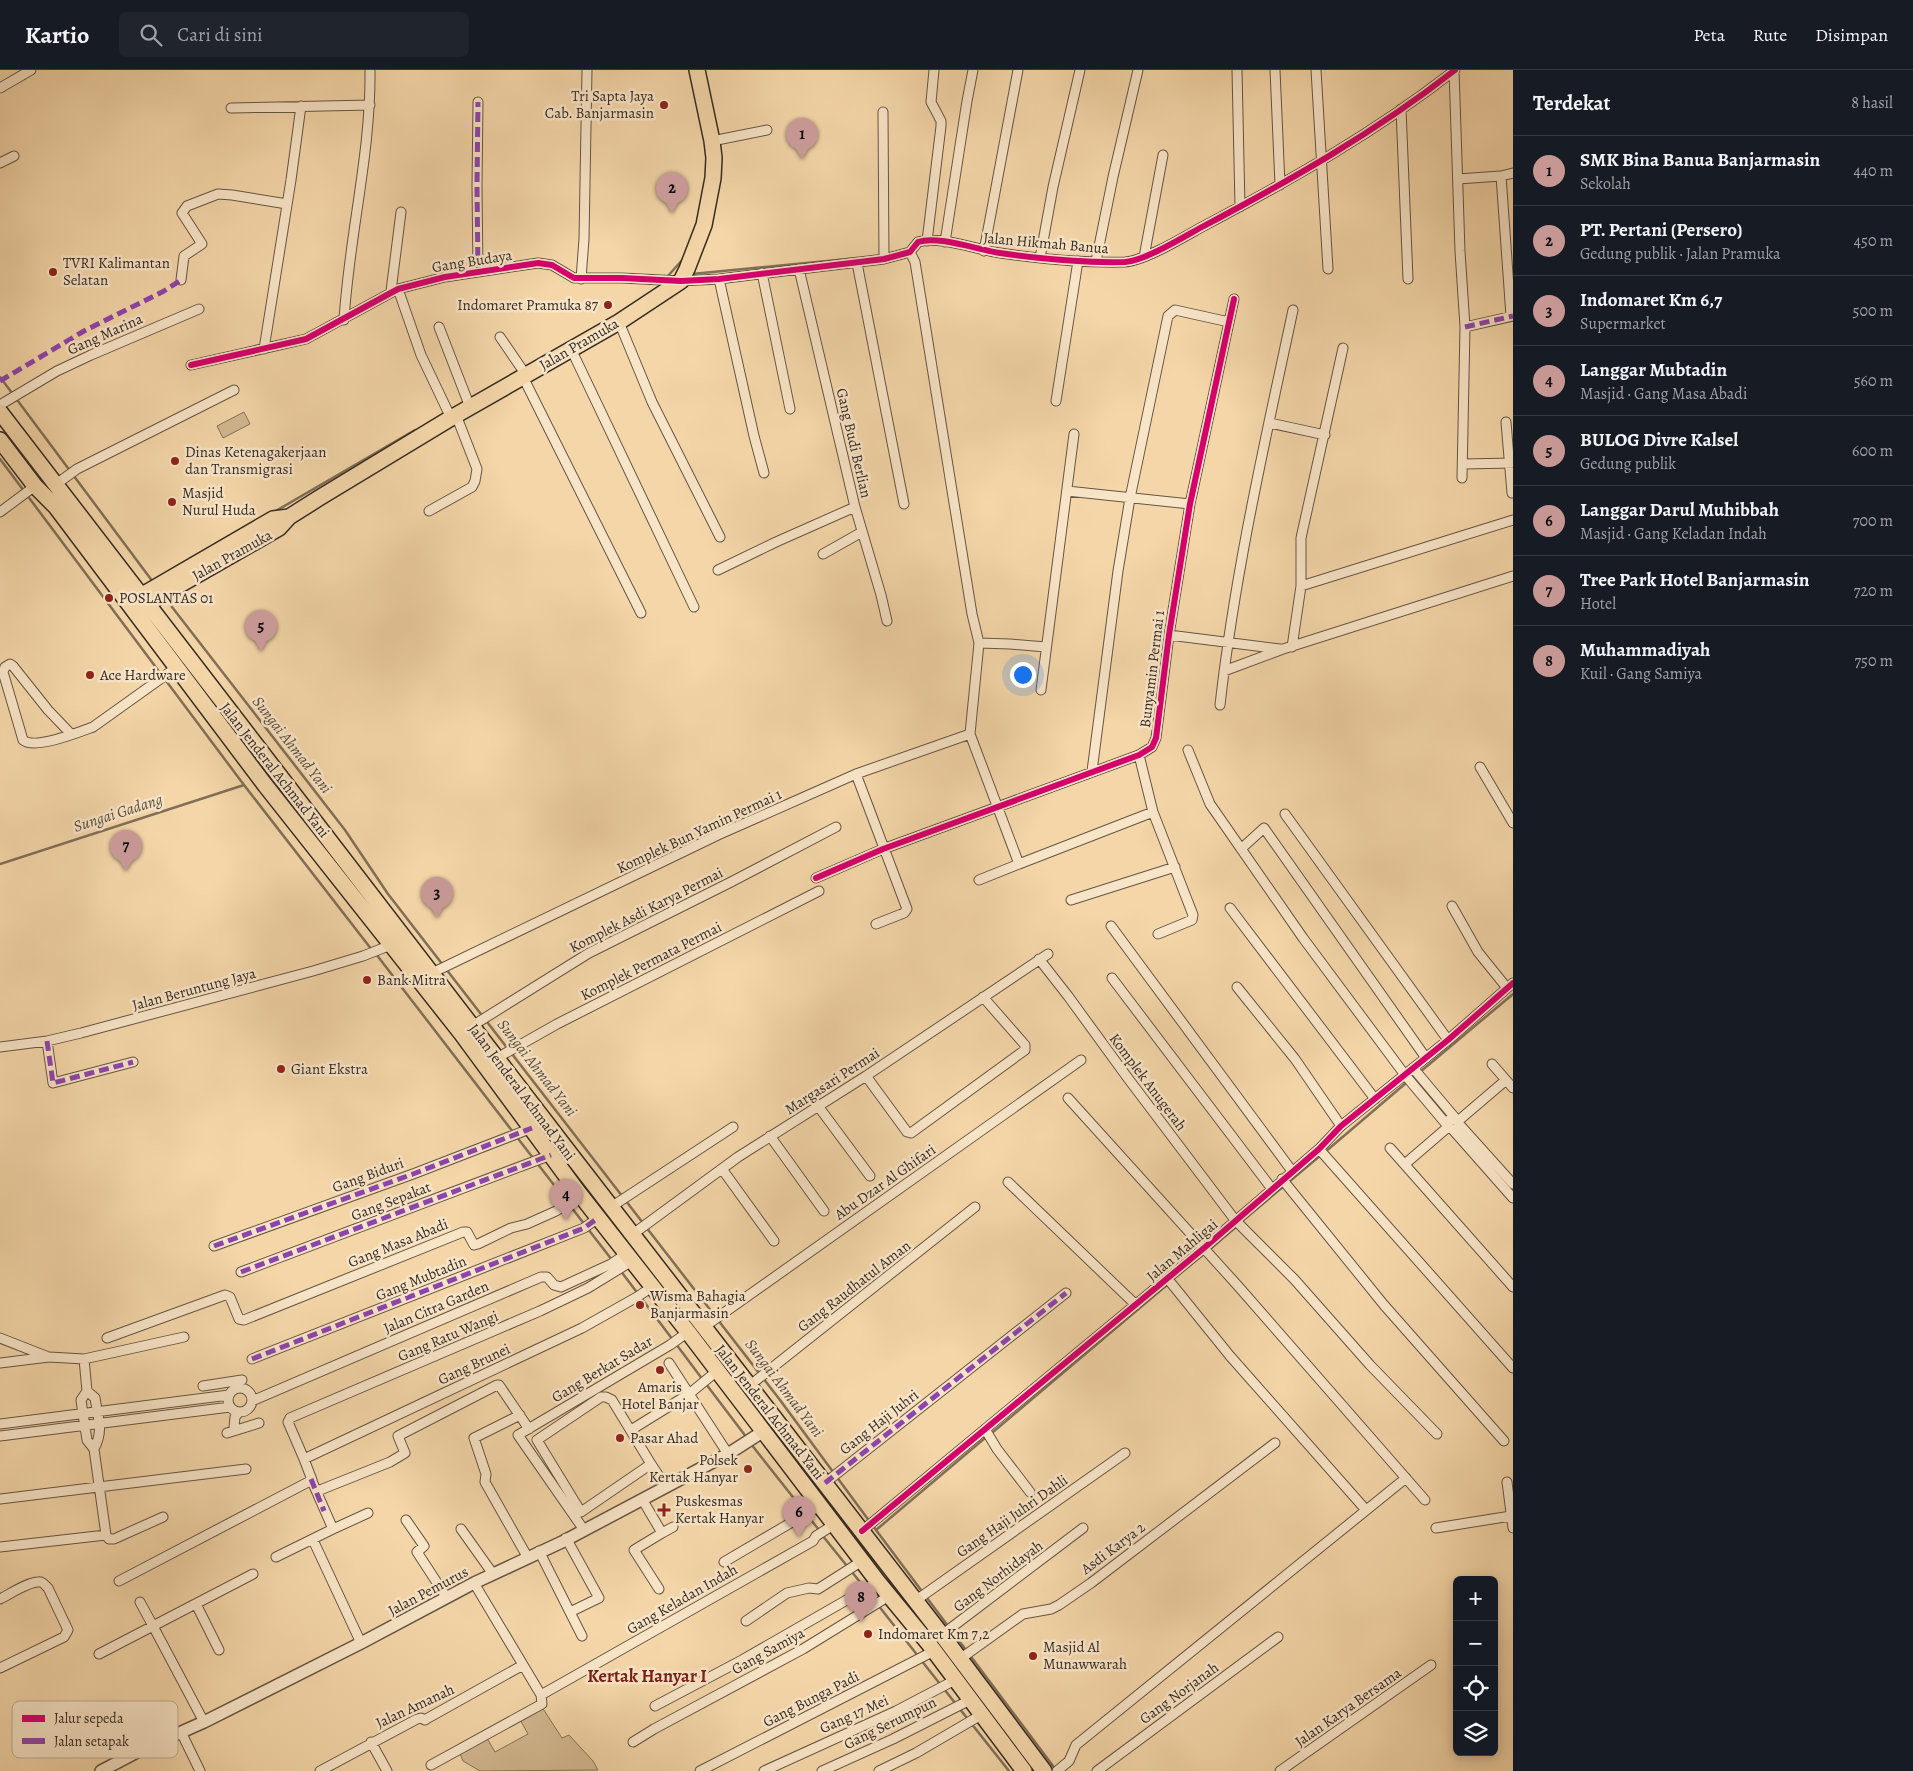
<!DOCTYPE html>
<html lang="id">
<head>
<meta charset="utf-8">
<style>
	:root { --surface:#171b24; --page:#20242c; --text:#f1f3f6; --muted:#9ea1a6; --line:#363941; --accent:#c59692 }
	body { margin:0; font-family:Alegreya,serif; background:var(--page); color:var(--text) }
	.controls { position:absolute; right:15px; bottom:15px; display:grid; overflow:hidden; border-radius:8px; box-shadow:0 2px 12px #0003 }
	.controls button { width:45px; height:45px; display:grid; place-items:center; padding:0; border:0; border-bottom:1px solid var(--line); background:var(--surface); color:var(--text); font:25px sans-serif }
	.you { position:absolute; left:1022px; top:604px; width:18px; height:18px; margin:-12px; border:4px solid #fff; border-radius:50%; background:#1a73e8; box-shadow:0 0 0 8px #1a73e833 }
	.badge { display:grid; place-items:center; width:32px; height:32px; border-radius:50%; background:var(--accent); color:#111; font-size:16px; font-weight:700 }
	.pin { position:absolute; translate:-50% -41px; filter:drop-shadow(0 1px 2px #0008) }
	.pin::after { content:''; position:absolute; top:26px; width:18px; height:15px; background:inherit; clip-path:polygon(0 0,100% 0,50% 100%) }
	.list { margin:0; padding:0; list-style:none }
	h2 { display:flex; justify-content:space-between; align-items:center; height:65px; margin:0; padding:0 20px; font-size:21px }
	h2 small { font-size:16px; font-weight:400; color:var(--muted) }
	.list li { display:grid; grid-template-columns:32px 1fr auto; gap:15px; align-items:center; box-sizing:border-box; height:70px; padding:0 20px; border-top:1px solid var(--line) }
	.list b { display:block; font-size:19px; white-space:nowrap }
	.list p { margin:0; font-size:16px; white-space:nowrap; color:var(--muted) }
	.list em { font-size:16px; font-style:normal; color:var(--muted) }
	.icon { flex:none; width:28px; height:28px; fill:none; stroke:currentColor; stroke-width:2; stroke-linecap:round; stroke-linejoin:round }
	.map { position:relative; flex:none; width:1513px; height:1701px; overflow:hidden }
	header { display:flex; align-items:center; gap:30px; box-sizing:border-box; height:70px; padding:0 25px; background:var(--surface); border-bottom:1px solid var(--line) }
	header strong { font-size:24px }
	nav { display:flex; gap:28px; margin-inline-start:auto; font-size:18px }
	.search { width:350px; height:45px; background:var(--page); display:flex; align-items:center; gap:12px; box-sizing:border-box; padding:0 18px; border-radius:8px; color:var(--muted); font-size:19px }
	main { display:flex }
	aside { flex:1; background:var(--surface) }
	.map>svg:first-child { display:block }
	.green { fill:#d4b992; stroke:#84725a }
	.lines { fill:none; stroke-linecap:round; stroke-linejoin:round }
	.stream { stroke:#816f58; stroke-width:2.5 }
	.minor-casing { stroke:#655644; stroke-width:11 }
	.tertiary-casing { stroke:#655644; stroke-width:14 }
	.primary-casing { stroke:#352b23; stroke-width:18 }
	.trunk-casing { stroke:#352b23; stroke-width:18 }
	.minor { stroke:#f8e4c7; stroke-width:9 }
	.tertiary { stroke:#f8e4c7; stroke-width:11 }
	.primary { stroke:#f4d6a9; stroke-width:15 }
	.trunk { stroke:#f4d6a9; stroke-width:15 }
	.quiet { stroke:#8e44ad; stroke-width:5; stroke-dasharray:10 5; stroke-linecap:butt }
	.cycleway-casing { stroke:#f8e4c7; stroke-width:9 }
	.cycleway { stroke:#d6006c; stroke-width:6 }
	.poi-dot { fill:#8f2418; stroke:#f8e4c7; stroke-width:2 }
	.labels { text-anchor:middle; dominant-baseline:central; stroke-width:5; stroke-linejoin:round; paint-order:stroke }
	.poi-label { font-size:15px; fill:#352b23; stroke:#f8e4c7; text-anchor:start }
	.street-label { font-size:15px; fill:#352b23; stroke:#f8e4c7 }
	.water-label { font-size:16px; font-style:italic; fill:#5b4d3d; stroke:#f8e4c7 }
	.quarter-label { font-size:18px; font-weight:bold; fill:#7a1f14; stroke:#f8e4c7 }
	.key { fill:#f8e4c7; stroke:#beac96; stroke-width:1 }
	.key-label { font-size:14px; fill:#352b23 }
</style>
</head>
<body>
<header>
<strong>Kartio</strong>
<div class="search"><svg class="icon" aria-label="search" viewBox="0 0 24 24"><circle cx="10" cy="10" r="6"/><path d="M15 15l6 6"/></svg>Cari di sini</div>
<nav><a>Peta</a><a>Rute</a><a>Disimpan</a></nav>
</header>
<main>
<div class="map">
<svg width="1513" height="1701" viewBox="0 0 1513 1701">
	<rect width="100%" height="100%" fill="#f4d6a9"/>
	<filter id="stains"><feTurbulence type="fractalNoise" baseFrequency=".004" numOctaves="4"/><feColorMatrix values="0 0 0 0 .2 0 0 0 0 .09 0 0 0 0 .02 0 0 0 .5 -.17"/></filter>
	<radialGradient id="worn" r=".72"><stop offset=".6" stop-color="#630" stop-opacity="0"/><stop offset="1" stop-color="#630" stop-opacity=".3"/></radialGradient>
	<path class="green" d="M244 342 250 354 223 368 217 356Z
		M540 1634 562 1668 569 1665 593 1691 598 1700 480 1701 463 1691 459 1681 485 1665 495 1682 528 1664 518 1646Z"/>
	<g class="lines">
		<path class="stream" d="M692 204 858 188
			M667 207 684 188
			M0 307 153 512
			M0 389 244 715 372 880
			M274 442 415 360
			M165 528 345 760 388 824 508 979
			M0 794 244 715
			M376 884 513 1062
			M512 984 643 1153
			M1420 1002 1513 924
			M516 1066 585 1155
			M1325 1082 1406 1013
			M1241 1152 1321 1085
			M646 1157 715 1246
			M588 1159 612 1190
			M1209 1180 1237 1156
			M620 1200 673 1270
			M1172 1210 1205 1183
			M718 1250 780 1330 870 1452
			M676 1274 703 1310
			M706 1314 747 1368
			M993 1362 1168 1214
			M751 1374 819 1460
			M873 1456 1056 1700
			M876 1460 985 1368
			M822 1465 864 1517
			M867 1522 875 1531
			M878 1535 918 1586
			M921 1590 1009 1701"/>
		<defs>
			<path id="minor" d="M1237 0 1240 137
				M1275 0 1280 115
				M1316 0 1328 199
				M1454 0 1460 181 1465 257 1462 408
				M0 18 31 0
				M231 38 370 35
				M1401 39 1408 209
				M883 42 884 189
				M712 71 767 60
				M0 93 14 86
				M1501 106 1513 103
				M1458 109 1501 106 1511 246
				M927 171 941 56V51L931 32 934 0
				M945 172 967 31 973 0
				M984 181 1018 0
				M910 182 915 192 972 544 979 573
				M1144 187 1163 85
				M1040 188 1053 117 1080 0
				M1096 191 1113 107 1138 0
				M857 193 904 434
				M799 199 855 437 881 525 887 551
				M478 202 477 116 478 32
				M762 203 790 339
				M581 209 584 169 587 0
				M719 209 754 366 764 403
				M181 210 184 186 202 174 182 143 187 136 218 124 232 125 287 134
				M398 219 421 285 451 348
				M391 221 401 142
				M344 250C349 166 371 84 370 0
				M619 252 652 332 720 467
				M439 257 470 337
				M1465 257 1513 246
				M500 267 526 305
				M264 279 291 110 301 36
				M571 279 694 537
				M191 295 306 269 398 219 445 207 538 193 552 195 574 208H622L681 211 719 209 884 189 910 182 918 172C937 165 979 180 1000 183 1041 189 1083 193 1125 192 1144 191 1182 168 1200 158 1289 111 1376 62 1455 0
				M523 307 641 543
				M1056 331 1078 191
				M0 335 57 301 91 285 199 239
				M1506 352 1512 423
				M1270 353 1325 365
				M1463 394 1513 393
				M55 415 77 399 234 320
				M1067 421 1190 434
				M429 441 472 417 475 411 477 399 456 345
				M0 442 35 416
				M823 484 862 462
				M718 500 776 472 855 437
				M1301 516 1513 450
				M1169 565 1280 579
				M1292 577 1301 516V468L1343 278
				M1224 601 1283 579 1513 506
				M1041 620 1074 364
				M1220 635C1235 502 1265 371 1293 240
				M71 664 48 640 13 596 10 594 5 597 3 602 23 670C35 680 79 662 93 657L177 597
				M970 664 1019 794 1153 742
				M1188 680 1210 734 1303 868 1405 1005 1447 1055
				M1139 685 1153 742 1193 845 1192 850 1158 864
				M1480 697 1513 753
				M1092 701 1118 501 1130 428 1168 246 1175 240 1229 252
				M856 704 907 839 904 843 876 854
				M1285 744 1448 970
				M1242 778 1264 758 1426 988
				M816 808 883 779 1139 685 1152 677 1156 668 1169 565 1190 434 1234 229
				M979 810 1019 794
				M1071 830 1175 797
				M1452 836 1478 882 1507 918
				M1230 838 1375 1029
				M1111 856 1292 1101
				M1039 889 1068 926 1127 1007 1235 1150 1294 1209 1370 1295 1437 1364
				M432 903 718 765 856 704 970 664 979 573 1010 574 1046 577
				M1112 908 1272 1119
				M1237 917 1295 989 1341 1056
				M472 956 589 883 731 812 836 757
				M47 971 53 1013 133 992
				M0 977 47 971 81 963 313 901 363 886 391 875
				M497 988 557 954 819 821
				M1492 994 1513 1018
				M1413 998 1456 1049
				M866 1006 907 1062 911 1063 1025 980V975L983 927
				M1068 1028 1238 1216 1425 1430
				M818 1036 870 1106
				M1458 1051 1506 1010
				M1459 1054 1513 1114
				M1453 1060 1457 1058 1459 1054 1454 1048 1449 1050 1448 1057 1453 1060 1513 1128
				M770 1066 824 1141
				M1390 1078 1513 1217
				M1319 1079 1513 1298
				M1405 1094 1448 1057
				M722 1099 774 1171
				M1282 1109 1384 1235 1504 1371
				M1008 1112 1136 1235
				M611 1137 733 1057
				M633 1164 738 1087 866 1006 1048 884
				M214 1176 413 1104 532 1058
				M241 1202 551 1085
				M1167 1208 1230 1286 1366 1440
				M704 1257 1081 990
				M0 1268 46 1286
				M107 1268 225 1225 230 1227 239 1249 244 1250 463 1162H467L474 1175 478 1174 511 1158 527 1154 556 1141 559 1139 560 1134 578 1122
				M84 1289 87 1321
				M252 1289 584 1158 598 1148
				M0 1293 49 1287 84 1289 184 1267
				M669 1293 728 1384
				M203 1316 242 1310
				M749 1316 975 1137
				M228 1330a12 12 0 1 1 24 0a12 12 0 1 1-24 0Z
				M87 1321 95 1328C98 1348 104 1360 94 1379L87 1370 83 1344 81 1330Z
				M601 1327H606L612 1330 651 1394 581 1442 537 1370Z
				M252 1331 541 1207H547L554 1215 561 1217 611 1194 626 1184
				M520 1345 474 1368 486 1404 485 1412 528 1488
				M0 1354 229 1325
				M237 1359 234 1357 235 1347 239 1342
				M985 1359 997 1379 1030 1422
				M631 1360 689 1324 717 1301
				M227 1363 259 1353
				M0 1366 230 1337
				M94 1379 106 1465 109 1469H114L163 1447
				M304 1389 288 1352 290 1348 540 1241 588 1218 632 1191
				M651 1394 666 1417
				M1507 1412 1513 1458
				M825 1413 1066 1223
				M320 1420 390 1392 405 1383 398 1366 497 1315H499L529 1359
				M0 1429 246 1399
				M642 1429 662 1463 634 1480 659 1519
				M406 1450 424 1476 417 1482 447 1528
				M1436 1458 1511 1446
				M333 1459 368 1443
				M461 1459 493 1504
				M584 1460 518 1365 670 1275 688 1262
				M862 1461 1204 1178 1319 1079 1341 1056 1448 970 1513 913
				M662 1463 673 1457
				M566 1468 599 1528 570 1542
				M313 1470 361 1573
				M0 1477 106 1465
				M539 1481 582 1566
				M276 1487 333 1459 311 1409
				M724 1492 821 1435
				M119 1511 312 1410 304 1389 582 1258 637 1227 652 1217
				M0 1529C10 1524 28 1512 38 1512 42 1511 45 1515 48 1518L68 1560 64 1567 0 1598
				M915 1531 1125 1383
				M140 1532 153 1556 253 1504
				M196 1534 219 1580
				M746 1551 787 1523 809 1518 818 1519 862 1491
				M939 1567 1083 1458
				M99 1584 153 1556 204 1652
				M960 1589 1023 1544 1051 1539 1059 1535 1091 1513 1275 1373
				M541 1625 813 1471 816 1466 835 1454
				M655 1636 742 1590 878 1512
				M181 1662 200 1701
				M371 1672 387 1701
				M633 1672 654 1659 803 1579 889 1526
				M431 1695 542 1634 541 1625 474 1513
				M320 1701 417 1649 421 1648 425 1650 428 1648 523 1595
				M700 1701 934 1581
				M764 1701 896 1641 955 1610
				M822 1701 893 1669 970 1630
				M879 1701 916 1683 981 1645
				M1057 1701 1069 1691 1076 1675 1406 1408
				M1097 1701 1278 1567
				M1280 1701 1431 1595"/>
			<path id="tertiary" d="M101 1701 141 1680 204 1652 361 1573 474 1513 562 1472 728 1384 764 1361"/>
			<path id="primary" d="M144 524 273 449 289 447
				M136 540 279 458 289 447 319 428 451 348 619 252 681 211 687 199 704 155 713 108 714 88 712 71 697 0"/>
			<path id="trunk" d="M0 342 578 1094 942 1565 1044 1701
				M0 370 35 416 56 437 265 715 461 963 578 1122 688 1262 878 1512 929 1574 1024 1701"/>
		</defs>
		<use href="#minor" class="minor-casing"/>
		<use href="#tertiary" class="tertiary-casing"/>
		<use href="#primary" class="primary-casing"/>
		<use href="#trunk" class="trunk-casing"/>
		<use href="#minor" class="minor"/>
		<use href="#tertiary" class="tertiary"/>
		<use href="#primary" class="primary"/>
		<use href="#trunk" class="trunk"/>
		<path class="quiet" d="M478 202 477 116 478 32
			M1465 257 1513 246
			M0 311 84 261 164 221 181 210
			M47 971 53 1013 133 992
			M214 1176 413 1104 532 1058
			M241 1202 551 1085
			M252 1289 584 1158 598 1148
			M311 1409 324 1441
			M825 1413 1066 1223"/>
		<defs>
			<path id="cycleway" d="M191 295 306 269 398 219 445 207 538 193 552 195 574 208H622L681 211 719 209 884 189 910 182 918 172C937 165 979 180 1000 183 1041 189 1083 193 1125 192 1144 191 1182 168 1200 158 1289 111 1376 62 1455 0
				M816 808 883 779 1139 685 1152 677 1156 668 1169 565 1190 434 1234 229
				M862 1461 1204 1178 1319 1079 1341 1056 1448 970 1513 913"/>
		</defs>
		<use href="#cycleway" class="cycleway-casing"/>
		<use href="#cycleway" class="cycleway"/>
	</g>
	<g class="poi-dot">
		<circle cx="664" cy="35" r="5"/>
		<circle cx="53" cy="202" r="5"/>
		<circle cx="608" cy="235" r="5"/>
		<circle cx="175" cy="391" r="5"/>
		<circle cx="172" cy="432" r="5"/>
		<circle cx="109" cy="528" r="5"/>
		<circle cx="90" cy="605" r="5"/>
		<circle cx="367" cy="910" r="5"/>
		<circle cx="281" cy="999" r="5"/>
		<circle cx="640" cy="1235" r="5"/>
		<circle cx="660" cy="1300" r="5"/>
		<circle cx="620" cy="1368" r="5"/>
		<circle cx="748" cy="1399" r="5"/>
		<path d="M661.5 1432.5h5v5h5v5h-5v5h-5v-5h-5v-5h5z"/>
		<circle cx="868" cy="1564" r="5"/>
		<circle cx="1033" cy="1586" r="5"/>
	</g>
	<g class="labels">
		<g class="poi-label">
			<text x="654" y="26" text-anchor="end">Tri Sapta Jaya<tspan x="654" dy="17">Cab. Banjarmasin</tspan></text>
			<text x="63" y="193">TVRI Kalimantan<tspan x="63" dy="17">Selatan</tspan></text>
			<text x="598" y="235" text-anchor="end">Indomaret Pramuka 87</text>
			<text x="185" y="382">Dinas Ketenagakerjaan<tspan x="185" dy="17">dan Transmigrasi</tspan></text>
			<text x="182" y="423">Masjid<tspan x="182" dy="17">Nurul Huda</tspan></text>
			<text x="119" y="528">POSLANTAS 01</text>
			<text x="100" y="605">Ace Hardware</text>
			<text x="377" y="910">Bank Mitra</text>
			<text x="291" y="999">Giant Ekstra</text>
			<text x="650" y="1226">Wisma Bahagia<tspan x="650" dy="17">Banjarmasin</tspan></text>
			<text x="660" y="1317" text-anchor="middle">Amaris<tspan x="660" dy="17">Hotel Banjar</tspan></text>
			<text x="630" y="1368">Pasar Ahad</text>
			<text x="738" y="1390" text-anchor="end">Polsek<tspan x="738" dy="17">Kertak Hanyar</tspan></text>
			<text x="675" y="1431">Puskesmas<tspan x="675" dy="17">Kertak Hanyar</tspan></text>
			<text x="878" y="1564">Indomaret Km 7,2</text>
			<text x="1043" y="1577">Masjid Al<tspan x="1043" dy="17">Munawwarah</tspan></text>
		</g>
		<g class="street-label">
			<text transform="translate(1046 173) rotate(5)">Jalan Hikmah Banua</text>
			<text transform="translate(472 191) rotate(-9)">Gang Budaya</text>
			<text transform="translate(105 264) rotate(-24)">Gang Marina</text>
			<text transform="translate(579 274) rotate(-30)">Jalan Pramuka</text>
			<text transform="translate(854 373) rotate(77)">Gang Budi Berlian</text>
			<text transform="translate(232 485) rotate(-29)">Jalan Pramuka</text>
			<text transform="translate(1152 599) rotate(-83)">Bunyamin Permai 1</text>
			<text transform="translate(275 700) rotate(52)">Jalan Jenderal Achmad Yani</text>
			<text transform="translate(699 761) rotate(-25)">Komplek Bun Yamin Permai 1</text>
			<text transform="translate(646 840) rotate(-27)">Komplek Asdi Karya Permai</text>
			<text transform="translate(651 891) rotate(-27)">Komplek Permata Permai</text>
			<text transform="translate(194 919) rotate(-15)">Jalan Beruntung Jaya</text>
			<text transform="translate(832 1011) rotate(-33)">Margasari Permai</text>
			<text transform="translate(1148 1012) rotate(53)">Komplek Anugerah</text>
			<text transform="translate(522 1022) rotate(53)">Jalan Jenderal Achmad Yani</text>
			<text transform="translate(368 1105) rotate(-20)">Gang Biduri</text>
			<text transform="translate(885 1112) rotate(-35)">Abu Dzar Al Ghifari</text>
			<text transform="translate(391 1131) rotate(-21)">Gang Sepakat</text>
			<text transform="translate(398 1173) rotate(-22)">Gang Masa Abadi</text>
			<text transform="translate(1182 1180) rotate(-40)">Jalan Mahligai</text>
			<text transform="translate(421 1208) rotate(-22)">Gang Mubtadin</text>
			<text transform="translate(854 1216) rotate(-38)">Gang Raudhatul Aman</text>
			<text transform="translate(436 1237) rotate(-23)">Jalan Citra Garden</text>
			<text transform="translate(448 1266) rotate(-23)">Gang Ratu Wangi</text>
			<text transform="translate(474 1294) rotate(-25)">Gang Brunei</text>
			<text transform="translate(602 1299) rotate(-31)">Gang Berkat Sadar</text>
			<text transform="translate(770 1342) rotate(52)">Jalan Jenderal Achmad Yani</text>
			<text transform="translate(879 1352) rotate(-38)">Gang Haji Juhri</text>
			<text transform="translate(1012 1446) rotate(-35)">Gang Haji Juhri Dahli</text>
			<text transform="translate(1113 1478) rotate(-37)">Asdi Karya 2</text>
			<text transform="translate(998 1506) rotate(-37)">Gang Norhidayah</text>
			<text transform="translate(428 1521) rotate(-28)">Jalan Pemurus</text>
			<text transform="translate(682 1529) rotate(-30)">Gang Keladan Indah</text>
			<text transform="translate(768 1581) rotate(-29)">Gang Samiya</text>
			<text transform="translate(1179 1623) rotate(-36)">Gang Norjanah</text>
			<text transform="translate(811 1629) rotate(-27)">Gang Bunga Padi</text>
			<text transform="translate(415 1636) rotate(-25)">Jalan Amanah</text>
			<text transform="translate(1348 1637) rotate(-35)">Jalan Karya Bersama</text>
			<text transform="translate(854 1644) rotate(-24)">Gang 17 Mei</text>
			<text transform="translate(890 1653) rotate(-26)">Gang Serumpun</text>
		</g>
		<g class="water-label">
			<text transform="translate(292 675) rotate(52)">Sungai Ahmad Yani</text>
			<text transform="translate(118 743) rotate(-18)">Sungai Gadang</text>
			<text transform="translate(537 998) rotate(52)">Sungai Ahmad Yani</text>
			<text transform="translate(784 1318) rotate(53)">Sungai Ahmad Yani</text>
		</g>
		<g class="quarter-label">
			<text x="647" y="1606">Kertak Hanyar I</text>
		</g>
	</g>
	<rect x="12" y="1631" width="166" height="57" rx="8" class="key"/>
	<rect x="22" y="1645" width="23" height="7" fill="#d6006c"/>
	<rect x="22" y="1668" width="23" height="6" fill="#8e44ad"/>
	<g class="key-label">
		<text x="54" y="1653">Jalur sepeda</text>
		<text x="54" y="1676">Jalan setapak</text>
	</g>
	<rect width="100%" height="100%" filter="url(#stains)"/>
	<rect width="100%" height="100%" fill="url(#worn)"/>
</svg>
<div class="controls">
<button>+</button>
<button>−</button>
<button><svg class="icon" aria-label="locate" viewBox="0 0 24 24"><circle cx="12" cy="12" r="6"/><path d="M12 2v4M12 18v4M2 12h4M18 12h4"/></svg></button>
<button><svg class="icon" aria-label="layers" viewBox="0 0 24 24"><path d="M12 4l9 5-9 5-9-5zM3 14l9 5 9-5"/></svg></button>
</div>
<div class="you"></div>
<div class="pin badge" style="left:802px;top:89px">1</div>
<div class="pin badge" style="left:672px;top:143px">2</div>
<div class="pin badge" style="left:437px;top:848px">3</div>
<div class="pin badge" style="left:566px;top:1150px">4</div>
<div class="pin badge" style="left:261px;top:581px">5</div>
<div class="pin badge" style="left:799px;top:1467px">6</div>
<div class="pin badge" style="left:126px;top:801px">7</div>
<div class="pin badge" style="left:861px;top:1552px">8</div>
</div>
<aside>
<h2>Terdekat<small>8 hasil</small></h2>
<ul class="list">
<li><span class="badge">1</span><div><b>SMK Bina Banua Banjarmasin</b><p>Sekolah</p></div><em>440 m</em></li>
<li><span class="badge">2</span><div><b>PT. Pertani (Persero)</b><p>Gedung publik · Jalan Pramuka</p></div><em>450 m</em></li>
<li><span class="badge">3</span><div><b>Indomaret Km 6,7</b><p>Supermarket</p></div><em>500 m</em></li>
<li><span class="badge">4</span><div><b>Langgar Mubtadin</b><p>Masjid · Gang Masa Abadi</p></div><em>560 m</em></li>
<li><span class="badge">5</span><div><b>BULOG Divre Kalsel</b><p>Gedung publik</p></div><em>600 m</em></li>
<li><span class="badge">6</span><div><b>Langgar Darul Muhibbah</b><p>Masjid · Gang Keladan Indah</p></div><em>700 m</em></li>
<li><span class="badge">7</span><div><b>Tree Park Hotel Banjarmasin</b><p>Hotel</p></div><em>720 m</em></li>
<li><span class="badge">8</span><div><b>Muhammadiyah</b><p>Kuil · Gang Samiya</p></div><em>750 m</em></li>
</ul>
</aside>
</main>
</body>
</html>
